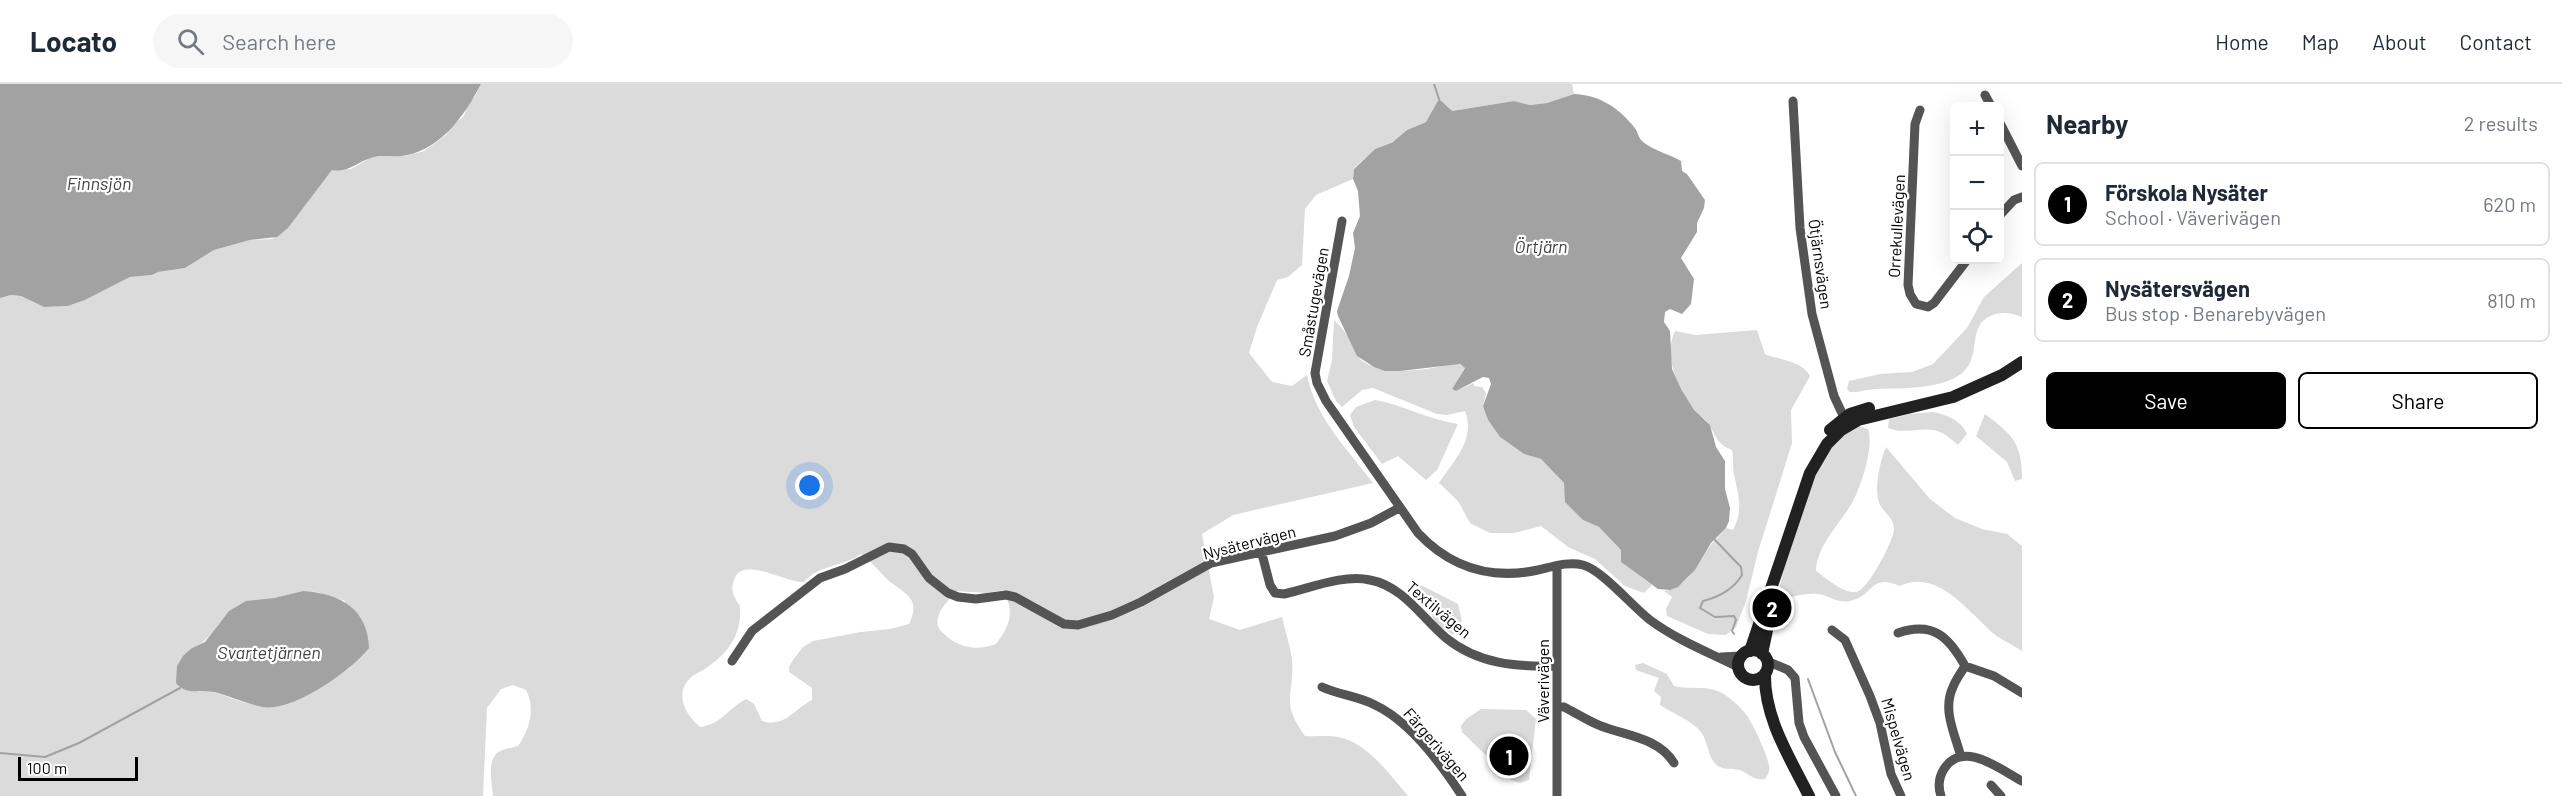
<!DOCTYPE html>
<html lang="en">
<head>
<meta charset="utf-8">
<style>
	:root { --surface:#fff; --page:#f6f6f7; --text:#1f2937; --muted:#747a83; --line:#e0e1e3; --accent:#000 }
	body { margin:0; font-family:Barlow,sans-serif; background:var(--page); color:var(--text) }
	.controls { position:absolute; right:18px; top:18px; display:grid; overflow:hidden; border-radius:9px; box-shadow:0 6px 24px #0002 }
	.controls button { width:54px; height:54px; display:grid; place-items:center; padding:0; border:0; border-bottom:2px solid var(--line); background:var(--surface); color:var(--text); font:30px sans-serif }
	.scale { position:absolute; left:18px; bottom:15px; width:120px; box-sizing:border-box; padding-left:6px; border:3px solid #000; border-top:0; font-size:16px; line-height:21px; white-space:nowrap; color:#000; -webkit-text-stroke:4px #fff; paint-order:stroke }
	.you { position:absolute; left:810px; top:402px; width:21px; height:21px; margin:-15px; border:4px solid #fff; border-radius:50%; background:#1a73e8; box-shadow:0 0 0 9px #1a73e833 }
	.badge { display:grid; place-items:center; width:39px; height:39px; border-radius:50%; background:var(--accent); color:#fff; font-size:20px; font-weight:700 }
	.pin { position:absolute; translate:-50% -50%; border:3px solid #fff; box-shadow:0 2px 6px #0006 }
	.list { margin:0; padding:0; list-style:none }
	h2 { display:flex; justify-content:space-between; align-items:center; height:78px; margin:0; padding:0 24px; font-size:26px }
	h2 small { font-size:20px; font-weight:400; color:var(--muted) }
	.list li { display:grid; grid-template-columns:39px 1fr auto; gap:18px; align-items:center; box-sizing:border-box; height:84px; margin:0 12px 12px; padding:0 12px; border:2px solid var(--line); border-radius:9px }
	.list b { display:block; font-size:22px; white-space:nowrap }
	.list p { margin:0; font-size:20px; white-space:nowrap; color:var(--muted) }
	.list em { font-size:20px; font-style:normal; color:var(--muted) }
	.actions { display:flex; gap:12px; padding:18px 24px }
	.actions a { flex:1; padding:14px 0; border:2px solid var(--accent); border-radius:9px; text-align:center; font-size:21px; color:var(--accent) }
	.actions .main { background:var(--accent); color:#fff }
	.icon { flex:none; width:33px; height:33px; fill:none; stroke:currentColor; stroke-width:2; stroke-linecap:round; stroke-linejoin:round }
	.map { position:relative; flex:none; width:2022px; height:712px; overflow:hidden }
	header { display:flex; align-items:center; gap:36px; box-sizing:border-box; height:84px; padding:0 30px; background:var(--surface); border-bottom:2px solid var(--line) }
	header strong { font-size:28px }
	nav { display:flex; gap:33px; margin-inline-start:auto; font-size:21px }
	.search { width:420px; height:54px; background:var(--page); display:flex; align-items:center; gap:15px; box-sizing:border-box; padding:0 21px; border-radius:33px; color:var(--muted); font-size:22px }
	main { display:flex }
	aside { flex:1; background:var(--surface) }
	.map>svg:first-child { display:block }
	.green { fill:#dbdbdb; fill-rule:evenodd }
	.water { fill:#a2a2a2 }
	.lines { fill:none; stroke-linecap:round; stroke-linejoin:round }
	.stream { stroke:#a2a2a2; stroke-width:2 }
	.street { stroke:#545454; stroke-width:9 }
	.secondary { stroke:#212121; stroke-width:12 }
	.labels { text-anchor:middle; dominant-baseline:central; stroke-width:4.5; stroke-linejoin:round; paint-order:stroke }
	.street-label { font-size:16px; fill:#000; stroke:#fff }
	.water-label { font-size:18px; font-style:italic; fill:#434343; stroke:#fff }
</style>
</head>
<body>
<header>
<strong>Locato</strong>
<div class="search"><svg class="icon" aria-label="search" viewBox="0 0 24 24"><circle cx="10" cy="10" r="6"/><path d="M15 15l6 6"/></svg>Search here</div>
<nav><a>Home</a><a>Map</a><a>About</a><a>Contact</a></nav>
</header>
<main>
<div class="map">
<svg width="2022" height="712" viewBox="0 0 2022 712">
	<rect width="100%" height="100%" fill="#fff"/>
	<path class="green" d="M481 0H1572L1574 10 1547 19 1530 21 1514 17 1452 27 1407 46 1399 55 1375 65 1354 84 1353 95 1316 111 1305 125 1302 181 1288 193 1277 196 1257 243 1249 269 1272 298 1292 302 1307 291C1315 333 1348 366 1373 399L1233 431 1202 450 1214 513 1209 535 1240 546 1282 533C1285 547 1290 561 1292 575 1295 612 1279 616 1305 652 1316 653 1327 651 1338 653 1367 658 1390 691 1408 712H493C492 698 485 671 503 666 508 664 513 664 518 662 529 647 536 624 526 606L513 601 501 605 487 624 483 712H0V214L11 211 21 212 44 223 68 222 85 216 130 193 152 191 158 188 185 184 214 166 250 156 272 155 288 144 332 86 351 85 370 74 387 71 406 72 424 67 446 51 451 42 464 32 469 17 474 14ZM861 470C871 477 879 487 888 496 904 510 922 513 909 540L890 545 861 548 813 557 803 563 793 576 789 583V588L812 604V616C794 625 785 644 762 637L754 620 746 615C729 624 720 641 700 643 686 631 674 611 690 594 694 590 701 588 706 584 729 569 742 550 740 522 734 513 730 507 734 496 742 470 784 499 804 498 818 481 843 483 861 470ZM1004 506C1014 529 1011 540 996 560 976 567 959 564 944 550 939 546 936 541 938 534 940 523 950 515 957 507L986 509ZM303 507 317 508 345 517 350 584C310 608 289 632 239 617 225 613 213 605 198 608L192 564C213 557 218 533 237 523Z
		M2022 179V233C2011 229 2001 227 1990 232 1968 243 1980 269 1966 285 1949 306 1901 304 1877 305 1867 305 1859 309 1849 308L1847 304 1849 297 1880 290 1912 288 1933 280 1967 244 1984 213Z
		M1334 236C1342 244 1349 252 1354 262 1356 267 1356 271 1360 275 1381 294 1431 286 1456 279L1465 283 1452 305 1456 307 1474 299V302L1482 303 1486 309 1483 322 1488 336 1500 353 1524 370 1541 375 1564 399 1566 418 1583 436 1599 443 1621 466V478L1652 501 1644 509 1625 502 1595 475 1568 463 1541 442 1514 449H1490L1470 439 1458 417 1439 399C1454 376 1476 356 1465 327L1447 331 1437 330 1373 304 1362 306 1342 323 1336 317 1327 297 1332 276Z
		M1757 246 1765 270C1781 277 1801 276 1810 292L1791 326 1792 359 1758 468 1746 517 1736 543 1726 551 1708 550 1667 532 1666 525 1672 513 1664 507C1687 505 1698 479 1710 462 1715 455 1721 451 1726 444L1733 446C1744 426 1738 410 1734 390 1732 381 1734 375 1732 366 1716 360 1716 351 1708 339 1704 333 1698 332 1694 327 1678 307 1663 271 1675 247L1695 251Z
		M1375 316C1404 321 1429 336 1458 340L1437 386 1426 396 1398 372 1382 380 1354 343 1350 331 1356 323Z
		M1933 328C1947 331 1961 336 1967 350L1958 361C1952 356 1945 349 1937 347 1921 342 1905 351 1888 344L1889 335 1910 330Z
		M1985 330C2013 351 2022 359 2022 395L2015 397 2007 378 1976 352Z
		M1859 342 1868 345C1874 362 1862 400 1853 417 1841 439 1817 460 1816 487 1826 494 1842 509 1856 508 1867 508 1895 455 1894 444 1893 433 1885 430 1880 421 1873 406 1880 378 1886 363L1930 415 1955 434 1982 445 2007 450 2022 462V567C2013 561 2002 556 1994 550 1969 529 1938 484 1900 502 1869 489 1875 512 1850 517 1838 520 1828 511 1818 510 1806 509 1795 512 1785 515L1779 506C1788 466 1804 401 1825 368 1832 356 1847 348 1859 342Z
		M1413 497 1458 520 1462 537 1453 551 1437 541 1427 521 1408 503Z
		M1643 579 1667 590 1674 602C1689 606 1706 601 1720 608 1730 613 1739 622 1746 630 1752 638 1768 672 1769 682 1770 687 1768 691 1765 695 1753 697 1749 689 1739 686 1733 684 1725 686 1720 683 1706 676 1710 658 1700 647 1691 636 1672 629 1660 621L1661 613 1654 607 1659 594 1636 586 1635 581Z
		M1481 625 1526 626 1536 635 1529 696 1520 699 1511 696 1462 648 1461 642 1466 635Z"/>
	<path class="water" d="M0 0H481C466 29 443 63 408 71 395 74 383 70 371 74 355 79 348 89 332 86L288 144 277 153 250 156 214 166 185 184 158 188 152 191 130 193 85 216 68 222 44 223 21 212 11 211 0 214Z
		M1574 10C1599 11 1618 23 1634 43 1638 47 1638 54 1643 58 1654 67 1669 70 1681 77L1682 87 1687 90 1705 116 1704 124 1697 139V148L1681 174 1694 195 1691 220 1682 230 1670 225 1665 228 1664 238 1670 247 1672 285 1681 305 1694 326 1710 341 1716 363 1725 377V405L1730 424 1729 437 1726 444 1711 459 1695 486 1678 503 1670 506 1658 505 1621 478V466L1599 443 1583 436 1565 418 1564 399 1541 375 1524 370 1500 353 1488 336 1483 322 1491 300 1489 294 1483 293 1456 307 1452 305 1465 284 1460 280 1400 287H1385L1374 283 1357 272 1338 232 1337 227 1349 192 1355 164 1353 149 1360 132 1358 107 1353 95 1354 85 1375 65 1393 58 1407 46 1426 38 1439 15 1452 27 1514 17 1530 21 1547 19Z
		M303 507C340 509 368 525 369 564 351 587 293 628 263 623 246 620 230 612 214 608 199 605 187 612 176 599L177 582 183 572 192 564 205 558 229 527 246 517 274 514Z"/>
	<g class="lines">
		<path class="stream" d="M1434 0 1439 15
			M1715 456 1741 483 1742 491C1733 506 1719 513 1703 517L1700 524 1715 533 1734 532 1736 536 1732 547 1734 550
			M1808 595 1835 668 1856 712
			M0 669 45 673 79 659 180 604"/>
		<path class="street" d="M1985 11 1991 22
			M1793 17 1800 144 1812 230 1834 312 1847 340
			M1920 26 1915 40 1908 201 1910 210 1916 220 1928 223 1934 219 1967 176
			M2000 39 2022 82
			M2000 131 2014 116 2022 113
			M1342 137 1315 289 1317 299 1326 317 1418 449C1451 484 1491 496 1538 486 1552 483 1568 477 1583 481 1602 486 1632 522 1650 536 1677 556 1708 568 1738 583
			M1262 470 1270 501 1275 509 1284 510C1311 504 1343 490 1370 496 1403 502 1422 534 1446 554 1478 580 1516 583 1556 582
			M1557 482V712
			M1832 546 1845 556 1870 612 1880 639 1891 690 1901 712
			M1898 549C1933 537 1949 553 1965 582
			M1721 573 1741 572
			M732 577 752 547 820 494 845 485 889 463 904 465 912 470 929 494 948 509 958 513 976 515 1006 511 1015 513 1064 540 1078 541 1112 531 1141 518 1211 479 1335 452 1371 439 1399 424
			M1767 577 1788 586 1795 594 1799 639 1804 653 1836 712
			M1322 603C1339 611 1358 612 1375 621 1409 637 1442 681 1462 712
			M1557 622 1564 623C1576 629 1588 637 1601 642 1627 652 1659 654 1674 679
			M1961 673C1955 650 1942 626 1953 603 1956 595 1961 589 1965 582L1994 592 2022 609
			M1991 701 2001 712
			M1941 712C1938 703 1939 693 1944 685 1963 655 2001 686 2022 697"/>
		<path class="secondary" d="M1830 346 1850 330 1869 324
			M1738 581a15 15 0 1 1 30 0a15 15 0 1 1-30 0Z
			M1750 567 1810 389 1827 360 1841 346 1858 336 1953 313 2002 291 2022 278
			M1762 570 1771 527
			M1765 590C1764 634 1790 674 1809 712"/>
	</g>
	<g class="labels">
		<g class="street-label">
			<text transform="translate(1896 142) rotate(-87)">Orrekullevägen</text>
			<text transform="translate(1821 180) rotate(82)">Ötjärnsvägen</text>
			<text transform="translate(1313 218) rotate(-80)">Småstugevägen</text>
			<text transform="translate(1249 458) rotate(-14)">Nysätervägen</text>
			<text transform="translate(1439 525) rotate(40)">Textilvägen</text>
			<text transform="translate(1542 597) rotate(-90)">Väverivägen</text>
			<text transform="translate(1899 655) rotate(74)">Mispelvägen</text>
			<text transform="translate(1437 660) rotate(49)">Färgerivägen</text>
		</g>
		<g class="water-label">
			<text x="99" y="99">Finnsjön</text>
			<text x="1541" y="162">Örtjärn</text>
			<text x="269" y="568">Svartetjärnen</text>
		</g>
	</g>
</svg>
<div class="controls">
<button>+</button>
<button>−</button>
<button><svg class="icon" aria-label="locate" viewBox="0 0 24 24"><circle cx="12" cy="12" r="6"/><path d="M12 2v4M12 18v4M2 12h4M18 12h4"/></svg></button>
</div>
<div class="scale">100 m</div>
<div class="you"></div>
<div class="pin badge" style="left:1509px;top:672px">1</div>
<div class="pin badge" style="left:1772px;top:524px">2</div>
</div>
<aside>
<h2>Nearby<small>2 results</small></h2>
<ul class="list">
<li><span class="badge">1</span><div><b>Förskola Nysäter</b><p>School · Väverivägen</p></div><em>620 m</em></li>
<li><span class="badge">2</span><div><b>Nysätersvägen</b><p>Bus stop · Benarebyvägen</p></div><em>810 m</em></li>
</ul>
<div class="actions"><a class="main">Save</a><a>Share</a></div>
</aside>
</main>
</body>
</html>
